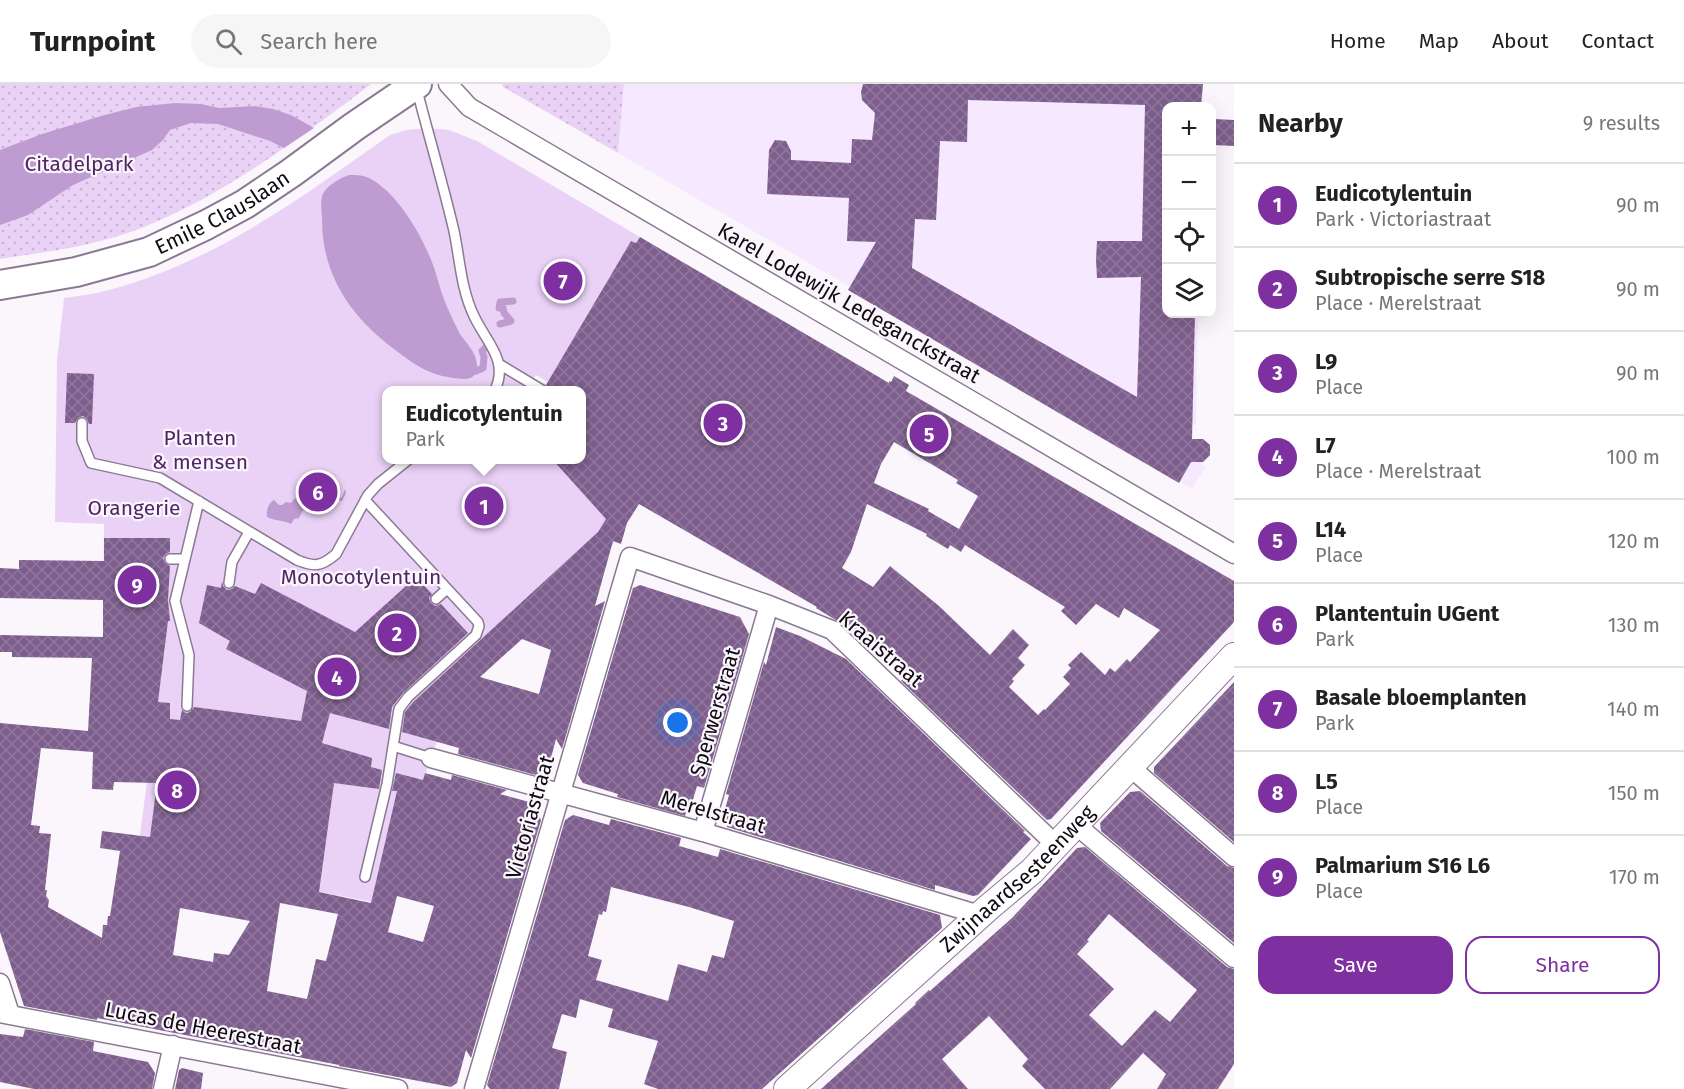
<!DOCTYPE html>
<html lang="en">
<head>
<meta charset="utf-8">
<style>
	:root { --surface:#fff; --page:#f6f6f6; --text:#222; --muted:#767676; --line:#e0e0e0; --accent:#7e2fa0 }
	body { margin:0; font-family:"Fira Sans",sans-serif; background:var(--page); color:var(--text) }
	.controls { position:absolute; right:18px; top:18px; display:grid; overflow:hidden; border-radius:12px; box-shadow:0 6px 24px #0002 }
	.controls button { width:54px; height:54px; display:grid; place-items:center; padding:0; border:0; border-bottom:2px solid var(--line); background:var(--surface); color:var(--text); font:30px sans-serif }
	.you { position:absolute; left:678px; top:639px; width:21px; height:21px; margin:-15px; border:4px solid #fff; border-radius:50%; background:#1a73e8; box-shadow:0 0 0 9px #1a73e833 }
	.badge { display:grid; place-items:center; width:39px; height:39px; border-radius:50%; background:var(--accent); color:#fff; font-size:20px; font-weight:700 }
	.pin { position:absolute; translate:-50% -50%; border:3px solid #fff; box-shadow:0 2px 6px #0006 }
	.popup { position:absolute; left:382px; top:302px; width:204px; height:78px; box-sizing:border-box; display:grid; place-content:center; border-radius:12px; background:var(--surface); filter:drop-shadow(0 2px 4px #0005); font-size:20px; white-space:nowrap; color:var(--muted) }
	.popup b { font-size:22px; color:var(--text) }
	.popup::after { content:''; position:absolute; left:50%; top:100%; margin-left:-12px; border:12px solid transparent; border-top-color:var(--surface) }
	.list { margin:0; padding:0; list-style:none }
	h2 { display:flex; justify-content:space-between; align-items:center; height:78px; margin:0; padding:0 24px; font-size:26px }
	h2 small { font-size:20px; font-weight:400; color:var(--muted) }
	.list li { display:grid; grid-template-columns:39px 1fr auto; gap:18px; align-items:center; box-sizing:border-box; height:84px; padding:0 24px; border-top:2px solid var(--line) }
	.list b { display:block; font-size:22px; white-space:nowrap }
	.list p { margin:0; font-size:20px; white-space:nowrap; color:var(--muted) }
	.list em { font-size:20px; font-style:normal; color:var(--muted) }
	.actions { display:flex; gap:12px; padding:18px 24px }
	.actions a { flex:1; padding:14px 0; border:2px solid var(--accent); border-radius:18px; text-align:center; font-size:21px; color:var(--accent) }
	.actions .main { background:var(--accent); color:#fff }
	.icon { flex:none; width:33px; height:33px; fill:none; stroke:currentColor; stroke-width:2; stroke-linecap:round; stroke-linejoin:round }
	.map { position:relative; flex:none; width:1234px; height:1005px; overflow:hidden }
	header { display:flex; align-items:center; gap:36px; box-sizing:border-box; height:84px; padding:0 30px; background:var(--surface); border-bottom:2px solid var(--line) }
	header strong { font-size:28px }
	nav { display:flex; gap:33px; margin-inline-start:auto; font-size:21px }
	.search { width:420px; height:54px; background:var(--page); display:flex; align-items:center; gap:15px; box-sizing:border-box; padding:0 21px; border-radius:33px; color:var(--muted); font-size:22px }
	main { display:flex }
	aside { flex:1; background:var(--surface) }
	.map>svg:first-child { display:block }
	.built { fill:#f6e8fe }
	.park { fill:url(#park-dots) }
	.garden { fill:#ead2f7 }
	.water { fill:#be9cd1 }
	.lines { fill:none; stroke-linecap:round; stroke-linejoin:round }
	.stream { stroke:#be9cd1; stroke-width:7 }
	.building { fill:url(#building-cross-hatch); fill-rule:evenodd }
	.lane-casing { stroke:#8a7993; stroke-width:12 }
	.street-casing { stroke:#8a7993; stroke-width:21 }
	.secondary-casing { stroke:#8a7993; stroke-width:28 }
	.primary-casing { stroke:#8a7993; stroke-width:32 }
	.lane { stroke:#fff; stroke-width:9 }
	.street { stroke:#fff; stroke-width:18 }
	.secondary { stroke:#fff; stroke-width:26 }
	.primary { stroke:#fff; stroke-width:28 }
	.labels { text-anchor:middle; dominant-baseline:central; stroke-width:4.5; stroke-linejoin:round; paint-order:stroke }
	.park-label { font-size:21px; fill:#512565; stroke:#faf6fc }
	.street-label { font-size:21px; fill:#0f0912; stroke:#faf6fc }
</style>
</head>
<body>
<header>
<strong>Turnpoint</strong>
<div class="search"><svg class="icon" aria-label="search" viewBox="0 0 24 24"><circle cx="10" cy="10" r="6"/><path d="M15 15l6 6"/></svg>Search here</div>
<nav><a>Home</a><a>Map</a><a>About</a><a>Contact</a></nav>
</header>
<main>
<div class="map">
<svg width="1234" height="1005" viewBox="0 0 1234 1005">
	<defs>
		<pattern id="park-dots" width="8" height="8" patternUnits="userSpaceOnUse" patternTransform="scale(1.5)"><rect width="8" height="8" fill="#ead2f7"/><path d="M2 2h.1M6 6h.1" fill="none" stroke="#c8b3d3" stroke-width="1.8" stroke-linecap="round"/></pattern>
		<pattern id="building-cross-hatch" width="8" height="8" patternUnits="userSpaceOnUse" patternTransform="scale(1.5)"><rect width="8" height="8" fill="#7e5e8e"/><path d="M0 0l8 8M0 8l8-8" fill="none" stroke="#8f789b"/></pattern>
	</defs>
	<rect width="100%" height="100%" fill="#faf6fc"/>
	<path class="built" d="M624 0H1203L1202 22H1166V230H1198L1196 341H1191V356L1204 376 1201 380 1206 382 1192 405 847 201 618 69Z"/>
	<path class="park" d="M0 0H371C300 54 223 112 139 145 95 162 46 168 0 175Z
		M502 0H624L618 69 503 3Z"/>
	<path class="garden" d="M427 44 449 46 477 57 640 153 636 159 631 157 554 288 553 301 536 291 527 306H386V376H563L639 419 612 462H610L453 603 437 658 423 696 394 822 137 773 165 562 103 553 104 440 55 438 57 277 64 214C79 212 94 210 109 206 217 177 300 114 390 51L406 46Z"/>
	<path class="water" d="M175 19 201 20 219 24 255 22 273 25 291 31 314 44 284 64 270 57 218 40 191 39 170 46 163 56 152 66 73 101 28 131 0 141V66L42 50 101 32 136 23Z
		M349 91C357 91 364 91 371 95 398 110 421 150 432 178 438 194 441 210 448 225 452 234 456 242 460 250 467 260 476 268 477 281 477 291 473 295 464 295 432 293 419 284 394 265 351 233 322 191 322 136 322 129 320 120 322 113 324 103 340 94 349 91Z
		M345 405 346 409 342 417 332 415 326 424 323 426H303L299 434 294 435 291 440C283 436 275 437 267 433 266 427 268 419 274 416L279 421H282L286 418 291 419 295 414 300 422H319L325 413 329 411 339 415 342 413Z"/>
	<g class="lines">
		<path class="stream" d="M500 240 511 237 504 229 503 224H499L500 218 513 217
			M476 287 483 284 484 273 482 267 485 264"/>
	</g>
	<path class="building" d="M863 0H1203L1201 22H1167V230H1195L1192 355H1203L1210 361V371L1203 378H1191L1179 399 848 206 876 158 847 157 849 114 767 110 769 66 775 56 786 57 791 67V76L851 79 852 55 872 56 875 29 862 16 861 8ZM968 16 1145 21 1142 157H1097L1096 176 1097 194 1141 193 1137 313 912 184 915 135 936 136 940 57 967 58Z
		M1214 35 1234 36V62L1213 61Z
		M640 153 889 299V297L891 298 894 292 909 301 906 307 1234 497V538L1051 735 1047 736 901 597 908 584 839 538 816 524 817 523 639 420 627 439 621 460 613 457 595 522 605 517 562 665 556 655 548 685 536 691 458 670 459 664 402 648 405 628 413 618 598 448 606 435 552 375H582V306H549L546 301 631 157 636 159ZM894 358 958 396 956 399 978 412 959 445 928 427 929 425 874 399 881 380ZM867 420 927 450 926 452 948 465 950 461 961 468 965 461 1065 523 1061 527 1076 541 1096 520 1119 534 1124 524 1160 546 1130 578 1127 575 1115 588 1110 584 1105 591 1081 568 1068 581 1071 584 1063 593 1070 600 1045 626 1044 625 1038 631 1009 603 1014 597 1012 595 1025 581 1018 574 1029 561 1013 545 990 571 939 522 890 482 873 503 842 484 851 468ZM522 555 551 566 539 610 480 593Z
		M67 289 94 290 92 340H89L87 335 83 332 78 334 75 339H65Z
		M104 454H170V468L166 470 163 474 165 479 170 482 168 516 170 537H168L158 618 170 619V635L180 636 182 626 186 629 190 628 194 623 301 637 307 607 226 565 230 557 199 539 207 501 221 504 222 497 223 502 227 506 232 505 235 502 255 510 261 499 355 548 416 493 432 510 429 514 431 519 435 522 441 520 468 549 403 609 392 623 389 645 330 629 322 659 372 674 371 683 382 686 379 705 334 699 319 808 371 819 397 707H392L396 689 423 696 425 689 451 696 452 691 507 706 500 710 533 719 541 736 471 974 466 966 457 999 451 1003 339 982V981L123 939 97 934V936L24 922 0 848V639L88 647 92 574 12 573V568H0V551L103 553V516L0 514V484L19 485V476L104 477ZM41 664 93 668 92 705 113 706 114 698 157 699 150 753 102 747 100 764 120 767 110 832H108L107 841H103L102 854 48 823 49 816 46 812 47 806H45L51 750 39 749 40 742 31 741ZM397 812 434 822 423 858 388 848ZM280 819 338 830 326 877 316 875 307 915 267 907ZM180 824 250 837 229 871 214 869 213 878 173 871Z
		M640 501 740 533 749 550 704 704 697 702 690 726 687 725 685 732 617 713 618 710 583 699 578 691 633 504Z
		M776 543 800 552 846 575 1025 747 1023 748 1031 755 978 811 973 812 935 801V806L727 743V741L725 740 726 737 722 736 729 711 726 710 764 578 766 581Z
		M1234 598V758L1154 689V683Z
		M1140 707 1227 782 1234 784V859L1101 747 1100 739 1130 708Z
		M573 731 609 741 611 735 681 754 679 762 718 773 720 765 940 831 942 844 762 1005H658L644 1000 658 957 608 943 613 925 580 915 576 934 562 930 552 964 567 968 559 1005H490L487 1001 565 736ZM611 803 689 823 734 837 724 874 712 871 707 888 678 880 668 917 596 896 602 876 588 872 599 830 602 831 603 827 606 828Z
		M1085 763 1227 883 1234 885V980L1218 1005H1157L1166 990 1143 969 1110 1005H1045L1022 982 1028 975 989 932 942 975 968 1005H821L916 920 915 919 929 906 930 907 1012 834 1077 764ZM1109 830 1197 906 1170 938 1155 926 1122 962 1089 931 1114 905 1077 870 1089 857 1087 856Z
		M25 945 94 958 93 967 148 978 155 989 152 1005H34L0 998V950L23 953Z
		M182 984 203 989 201 1005H175L179 986Z"/>
	<g class="lines">
		<defs>
			<path id="lane" d="M417 6C429 53 443 100 454 147 460 176 461 205 474 232 486 258 509 276 495 306
				M499 280 542 306
				M82 339V357L91 379 160 394 297 476C314 483 321 483 336 470L368 411 378 400 408 376
				M365 416 478 538 479 542 476 551 408 613 399 625 387 700 365 793
				M170 475H185
				M229 499 232 478 249 448
				M436 515 447 505
				M187 622 189 571 175 517 199 417
				M393 662 431 674"/>
			<path id="street" d="M448 0 469 23 1234 470
				M431 674 703 748 980 831
				M1130 683 1234 773
				M1076 741 1234 874
				M703 748 769 521
				M0 899 10 930
				M0 929 398 1005
				M163 1005 173 961
				M474 1005 630 473 769 521 832 546 1057 762"/>
			<g id="secondary">
				<path id="s1" d="M787 1005 989 823 1032 787 1234 572"/>
			</g>
			<g id="primary">
				<path id="s2" d="M0 201 76 188 149 168 206 141 245 120 291 89 355 42 417 0"/>
			</g>
		</defs>
		<use href="#lane" class="lane-casing"/>
		<use href="#street" class="street-casing"/>
		<use href="#secondary" class="secondary-casing"/>
		<use href="#primary" class="primary-casing"/>
		<use href="#lane" class="lane"/>
		<use href="#street" class="street"/>
		<use href="#secondary" class="secondary"/>
		<use href="#primary" class="primary"/>
	</g>
	<g class="labels">
		<g class="park-label">
			<text x="79" y="80">Citadelpark</text>
			<text x="200" y="354">Planten<tspan x="200" dy="24">&amp; mensen</tspan></text>
			<text x="134" y="424">Orangerie</text>
			<text x="361" y="493">Monocotylentuin</text>
		</g>
		<g class="street-label">
			<text stroke="none"><textPath href="#s2" startOffset="236">Emile Clauslaan</textPath></text>
			<text transform="translate(849 219) rotate(30)">Karel Lodewijk Ledeganckstraat</text>
			<text transform="translate(881 565) rotate(41)">Kraaistraat</text>
			<text transform="translate(715 628) rotate(-74)">Sperwerstraat</text>
			<text transform="translate(713 728) rotate(16)">Merelstraat</text>
			<text transform="translate(530 733) rotate(-74)">Victoriastraat</text>
			<text stroke="none"><textPath href="#s1" startOffset="312">Zwijnaardsesteenweg</textPath></text>
			<text transform="translate(203 944) rotate(11)">Lucas de Heerestraat</text>
		</g>
	</g>
</svg>
<div class="controls">
<button>+</button>
<button>−</button>
<button><svg class="icon" aria-label="locate" viewBox="0 0 24 24"><circle cx="12" cy="12" r="6"/><path d="M12 2v4M12 18v4M2 12h4M18 12h4"/></svg></button>
<button><svg class="icon" aria-label="layers" viewBox="0 0 24 24"><path d="M12 4l9 5-9 5-9-5zM3 14l9 5 9-5"/></svg></button>
</div>
<div class="you"></div>
<div class="pin badge" style="left:484px;top:422px">1</div>
<div class="popup"><b>Eudicotylentuin</b>Park</div>
<div class="pin badge" style="left:397px;top:549px">2</div>
<div class="pin badge" style="left:723px;top:339px">3</div>
<div class="pin badge" style="left:337px;top:593px">4</div>
<div class="pin badge" style="left:929px;top:350px">5</div>
<div class="pin badge" style="left:318px;top:408px">6</div>
<div class="pin badge" style="left:563px;top:197px">7</div>
<div class="pin badge" style="left:177px;top:706px">8</div>
<div class="pin badge" style="left:137px;top:501px">9</div>
</div>
<aside>
<h2>Nearby<small>9 results</small></h2>
<ul class="list">
<li><span class="badge">1</span><div><b>Eudicotylentuin</b><p>Park · Victoriastraat</p></div><em>90 m</em></li>
<li><span class="badge">2</span><div><b>Subtropische serre S18</b><p>Place · Merelstraat</p></div><em>90 m</em></li>
<li><span class="badge">3</span><div><b>L9</b><p>Place</p></div><em>90 m</em></li>
<li><span class="badge">4</span><div><b>L7</b><p>Place · Merelstraat</p></div><em>100 m</em></li>
<li><span class="badge">5</span><div><b>L14</b><p>Place</p></div><em>120 m</em></li>
<li><span class="badge">6</span><div><b>Plantentuin UGent</b><p>Park</p></div><em>130 m</em></li>
<li><span class="badge">7</span><div><b>Basale bloemplanten</b><p>Park</p></div><em>140 m</em></li>
<li><span class="badge">8</span><div><b>L5</b><p>Place</p></div><em>150 m</em></li>
<li><span class="badge">9</span><div><b>Palmarium S16 L6</b><p>Place</p></div><em>170 m</em></li>
</ul>
<div class="actions"><a class="main">Save</a><a>Share</a></div>
</aside>
</main>
</body>
</html>
